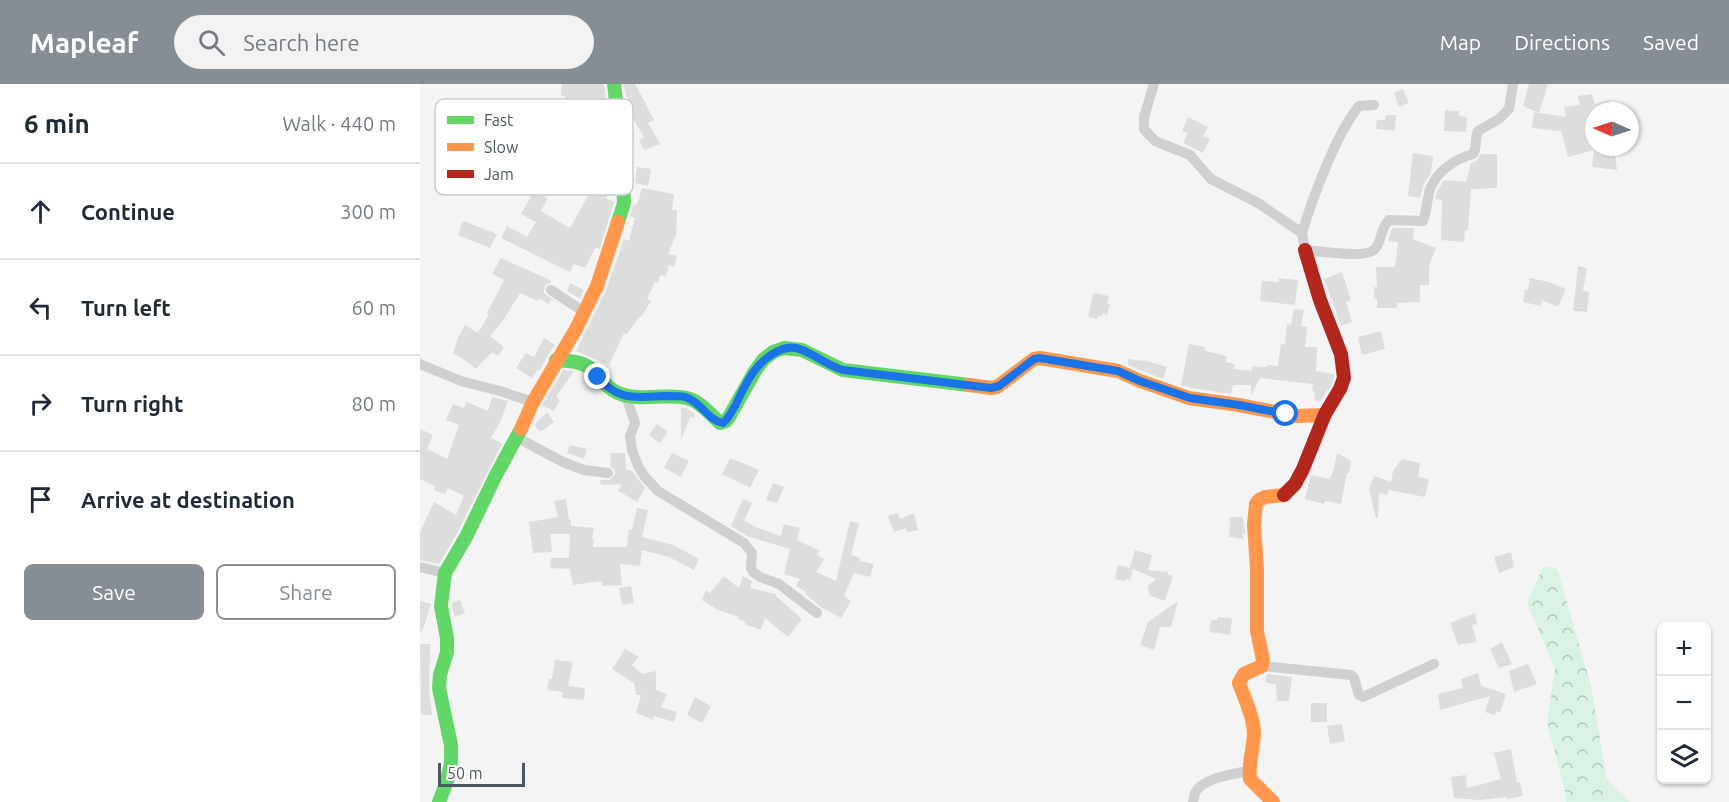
<!DOCTYPE html>
<html lang="en">
<head>
<meta charset="utf-8">
<style>
	:root { --surface:#fff; --page:#f2f2f3; --text:#1f2937; --muted:#747a83; --line:#e0e1e3; --accent:#868d94 }
	body { margin:0; font-family:Ubuntu,sans-serif; background:var(--page); color:var(--text) }
	.controls { position:absolute; right:18px; bottom:18px; display:grid; overflow:hidden; border-radius:9px; box-shadow:0 2px 4px #0004 }
	.controls button { width:54px; height:54px; display:grid; place-items:center; padding:0; border:0; border-bottom:2px solid var(--line); background:var(--surface); color:var(--text); font:30px sans-serif }
	.compass { position:absolute; left:1165px; top:18px; width:54px; height:54px; border-radius:50%; background:var(--surface); box-shadow:0 2px 4px #0004; rotate:273deg }
	.scale { position:absolute; left:18px; bottom:15px; width:87px; box-sizing:border-box; padding-left:6px; border:3px solid #4a5661; border-top:0; font-size:16px; line-height:21px; white-space:nowrap; color:#4a5661; -webkit-text-stroke:4px #fff; paint-order:stroke }
	.stop { position:absolute; width:18px; height:18px; margin:-14px; border:4px solid #1a73e8; border-radius:50%; background:#fff }
	.stop.end { background:#1a73e8; border-color:#fff; box-shadow:0 2px 6px #0008 }
	.list { margin:0; padding:0; list-style:none }
	h2 { display:flex; justify-content:space-between; align-items:center; height:78px; margin:0; padding:0 24px; font-size:26px }
	h2 small { font-size:20px; font-weight:400; color:var(--muted) }
	.list li { display:grid; grid-template-columns:39px 1fr auto; gap:18px; align-items:center; box-sizing:border-box; height:96px; padding:0 24px; border-top:2px solid var(--line) }
	.list b { display:block; font-size:22px; white-space:nowrap }
	.list em { font-size:20px; font-style:normal; color:var(--muted) }
	.actions { display:flex; gap:12px; padding:18px 24px }
	.actions a { flex:1; padding:14px 0; border:2px solid var(--accent); border-radius:9px; text-align:center; font-size:21px; color:var(--accent) }
	.actions .main { background:var(--accent); color:#fff }
	.icon { flex:none; width:33px; height:33px; fill:none; stroke:currentColor; stroke-width:2; stroke-linecap:round; stroke-linejoin:round }
	.map { position:relative; flex:none; width:1309px; height:718px; overflow:hidden }
	header { display:flex; align-items:center; gap:36px; box-sizing:border-box; height:84px; padding:0 30px; background:var(--accent); color:#fff }
	header strong { font-size:28px }
	nav { display:flex; gap:33px; margin-inline-start:auto; font-size:21px }
	.search { width:420px; height:54px; background:var(--page); display:flex; align-items:center; gap:15px; box-sizing:border-box; padding:0 21px; border-radius:33px; color:var(--muted); font-size:22px }
	main { display:flex }
	aside { flex:1; background:var(--surface) }
	.map>svg:first-child { display:block }
	.forest { fill:url(#forest-crowns) }
	.building { fill:#ddddde }
	.lines { fill:none; stroke-linecap:round; stroke-linejoin:round }
	.street { stroke:#ced0d2; stroke-width:10 }
	.fast { stroke:#63d668; stroke-width:14 }
	.slow { stroke:#ff974d; stroke-width:14 }
	.jam { stroke:#b3261e; stroke-width:14 }
	.route { stroke:#1a73e8; stroke-width:8 }
	.key { fill:#fff; stroke:#c9ccd0; stroke-width:1.5 }
	.key-label { font-size:16px; fill:#4a5661 }
</style>
</head>
<body>
<header>
<strong>Mapleaf</strong>
<div class="search"><svg class="icon" aria-label="search" viewBox="0 0 24 24"><circle cx="10" cy="10" r="6"/><path d="M15 15l6 6"/></svg>Search here</div>
<nav><a>Map</a><a>Directions</a><a>Saved</a></nav>
</header>
<main>
<aside>
<h2>6 min<small>Walk · 440 m</small></h2>
<ul class="list">
<li><svg class="icon" aria-label="ahead" viewBox="0 0 24 24"><path d="M12 20V5M6 11l6-6 6 6"/></svg><div><b>Continue</b></div><em>300 m</em></li>
<li><svg class="icon" aria-label="left" viewBox="0 0 24 24"><path d="M17 20v-9H6M10 6l-5 5 5 5"/></svg><div><b>Turn left</b></div><em>60 m</em></li>
<li><svg class="icon" aria-label="right" viewBox="0 0 24 24"><path d="M7 20v-9h11M14 6l5 5-5 5"/></svg><div><b>Turn right</b></div><em>80 m</em></li>
<li><svg class="icon" aria-label="arrive" viewBox="0 0 24 24"><path d="M6 21V4h12l-3 4 3 4H6"/></svg><div><b>Arrive at destination</b></div></li>
</ul>
<div class="actions"><a class="main">Save</a><a>Share</a></div>
</aside>
<div class="map">
<svg width="1309" height="718" viewBox="0 0 1309 718">
	<defs>
		<pattern id="forest-crowns" width="20" height="18" patternUnits="userSpaceOnUse" patternTransform="scale(1.5)"><rect width="20" height="18" fill="#d9f2e3"/><path d="M2 6a3 3 0 1 1 6 0M12 15a3 3 0 1 1 6 0" fill="none" stroke="#b2c7bb"/></pattern>
	</defs>
	<rect width="100%" height="100%" fill="#f4f4f4"/>
	<path class="forest" d="M1123 483 1137 484 1171 602 1187 696 1210 718H1146V711L1127 638 1135 585 1107 519Z"/>
	<path class="building" d="M142 0H184L188 30 186 36H189L190 49 188 63H191L192 72 159 76 142 66 146 58 152 61 158 36 142 34 145 12H141Z
		M204 0H215L219 7 234 36 228 39 240 60 224 66 219 56 224 53 208 26 212 25 205 9Z
		M1109 0H1128L1119 29 1146 33 1144 23 1160 21 1158 12 1172 10 1175 20 1189 16 1192 27H1174V66L1148 73 1141 47 1112 44 1114 28 1119 29 1103 22Z
		M983 5 989 19 979 23 974 9Z
		M1025 26 1039 27V32L1047 33 1046 48 1024 47Z
		M966 31H976L975 47 956 45 957 36H965Z
		M768 33 788 43 783 52 790 55 783 69 763 59 768 49 762 47Z
		M1194 63 1197 86 1172 83 1174 65Z
		M993 69 1013 72 1011 88 1003 102 1000 114 988 112Z
		M1061 70H1077V104L1051 105 1048 146H1045L1044 158 1021 156 1022 116 1015 115 1017 108 1024 96 1046 98 1051 79 1056 77Z
		M165 83 193 95 186 114 194 118 180 165 175 164 165 184 154 180 150 188 81 154 87 142 107 153 116 138 101 130 114 107 128 114 121 127 150 144 168 112 154 102Z
		M217 83 231 85 228 102 215 99Z
		M132 91 142 97 134 112 124 107Z
		M222 104 254 110 252 126H257L256 151 248 170 257 172 254 183 249 181 246 192 240 191 238 199 235 198 227 215 231 217 221 233 220 232 206 251 204 249 189 281 156 267 186 206 204 155 209 157 215 134 210 132 214 120 217 121Z
		M43 137 77 150 70 164 38 151Z
		M972 144H994L993 155 1016 164 1009 182V201H1000V218L977 219V224H957V215H954V203H957L956 183H975L978 158 968 157Z
		M81 174 130 196 131 199 125 201 124 209 137 219 131 216 128 220 120 214 118 217 100 209 82 238 70 252 84 263 78 272 72 268 56 285 45 276 33 269 38 254 45 241 58 249 69 230 67 229 84 196 72 190Z
		M1158 182 1167 184 1163 207 1169 208 1167 228 1153 227Z
		M922 188 931 216 926 218 932 238 921 242 904 195Z
		M859 194 878 196 875 221 840 217 842 197 859 198Z
		M1110 194 1129 198 1146 205 1138 223 1122 216 1121 222 1103 218 1105 206H1108Z
		M150 199 164 206 160 215 147 207Z
		M673 209 689 212 687 219 690 220 687 231 682 229V233L678 232 677 235 668 233Z
		M874 225 884 226 881 242 887 243 885 263H897L896 287 914 290 913 298 900 317 894 316 895 308 892 307 893 300 840 294 831 312V301H813L811 310 771 304 761 301 769 260 785 263V267L807 272 806 278 815 280 814 285 832 287 833 282 847 283V281L858 282 861 260 865 261 867 240 871 241Z
		M961 247 965 265 942 271 938 253Z
		M124 254 135 261 128 271 120 286 118 285 112 294 96 284 106 269 114 273Z
		M708 275 723 277 724 276 747 283 743 295 708 281Z
		M143 286 154 287 136 313 140 316 134 327 122 321Z
		M72 313 88 317 80 338 71 354 82 360 35 453 19 480 0 476V448L14 418 36 431 44 412 28 404 25 410 14 406 15 402 0 395V345L13 351 7 365 27 375 39 341 26 336 33 320 44 324 47 318 68 327Z
		M261 324H266L275 330 274 334 270 333 261 356Z
		M127 328 134 338 120 348 114 341Z
		M237 340 248 348 240 359 229 351Z
		M150 361 167 365 164 375 147 369Z
		M191 369H205L206 385 212 387 225 404 217 418 198 407 202 400 181 401 180 396H190L195 390V386L190 382Z
		M252 369 269 377 261 393 244 384Z
		M917 369 931 377 929 389H927L921 420 905 417 904 420 885 415 891 391 910 395 914 384Z
		M310 374 339 386 330 404 302 390Z
		M982 375 1000 379 998 393 1009 395 1005 413 969 406 967 411 959 409 958 434H956L949 406 954 392 971 398 973 387Z
		M353 399 364 403 357 419 346 416Z
		M146 415 149 436H151V442L174 444 172 455H174L173 463H207L209 445 212 446 217 424 228 426 222 453 253 461 279 475 274 486 249 473 222 466 220 482 200 480 202 501 182 502V497L153 501 150 485 130 484 131 474H149L150 450H130L132 468 113 469 109 438 138 433 134 417Z
		M323 415 332 419 324 437 338 444 361 452 364 440 380 444 377 456 400 467 397 471 404 475 396 488 416 497 430 437 439 439 431 471 440 474 439 477 454 480 450 493 434 489 424 512 431 517 421 534 401 523 385 510 386 508 376 502 380 495 364 490 370 465 327 452 311 442Z
		M478 429 480 435 494 429 498 446 487 448 486 444 474 448 468 432Z
		M810 433H823L825 450H823V455L809 453Z
		M715 466 732 471 728 486 748 488V490L753 492 745 517 729 511 728 502 736 495 713 485 710 496 706 495 705 497 695 495 698 481 711 484 710 483Z
		M1091 468 1094 483 1079 489 1074 473Z
		M304 492 319 504 323 492 332 497 330 504 356 510V512L382 535 368 553 345 534 341 546 325 540 326 538 318 535 319 533 298 526 282 516 286 506 290 509Z
		M211 502 214 519 202 521 199 504Z
		M40 516 45 529 35 533 31 519Z
		M0 517 11 520 2 548 0 547Z
		M758 517 751 543H740L734 566 720 561 728 538Z
		M1055 529 1057 540 1052 541 1057 558 1038 561 1030 539Z
		M798 533 812 534 810 551 790 548 791 536H797Z
		M1082 558 1092 580 1079 584 1070 565Z
		M0 560H10L9 604 12 631H1Z
		M205 565 219 573 212 581 222 590 236 587V606L247 610 241 623 257 628 254 638 234 632 233 636 216 629 221 611H216L214 599 192 585Z
		M135 576 153 578 148 602 165 604 164 616 142 614 143 608 127 606 129 595H132Z
		M1108 580 1117 600 1094 608 1089 587Z
		M1058 589 1061 602 1086 610 1080 629 1076 627 1075 631 1065 628 1070 612 1020 626 1018 610 1043 604 1041 595Z
		M847 590 872 593 869 617H857L856 601 845 598Z
		M275 613 291 622 282 639 267 631Z
		M891 619H907V638H891Z
		M922 640 925 657 910 660 907 642Z
		M1091 665 1097 699 1100 698 1103 712 1087 715 1086 713 1059 716 1034 714 1031 693 1046 691 1047 704 1081 695 1074 669Z"/>
	<g class="lines">
		<path class="street" d="M734 0 724 33V45L735 57 770 71 791 95 838 119 882 149 885 166C898 167 947 175 955 165 962 157 960 145 969 136L1003 137C1007 127 1007 115 1010 105 1017 87 1035 75 1053 70 1058 63 1054 55 1058 47L1079 35 1089 25 1093 0
			M882 149C893 113 916 50 939 22L954 21
			M131 206 164 228
			M0 280 41 297 80 307 113 318
			M206 312 215 339 210 352 212 366 218 382 225 393 238 407 324 459 332 469 331 484 333 488 340 493 359 500 397 529
			M96 353 143 378 164 386 188 389
			M0 483 25 489
			M842 582 931 591 934 594 939 611 943 613 1014 580
			M773 718C774 715 774 712 775 709 782 694 814 690 828 687"/>
		<path class="fast" d="M194 0 201 58 204 119 198 138
			M136 276C150 277 164 277 175 288 182 296 188 305 198 309 219 318 246 309 267 314 280 317 291 331 300 339L306 337 309 333 335 287 343 276 353 268 364 264 382 266 423 286 549 301
			M19 718 27 697 31 679V661L19 604 20 591 27 568V554L21 522 25 489 46 453 76 391 101 345"/>
		<path class="slow" d="M549 301 571 304 577 303 614 275 620 274 698 287 720 297 769 314 819 321 877 332 905 331
			M101 345 113 318 156 245 177 202 198 138
			M853 718 830 695C828 680 833 666 834 651 834 633 825 616 819 599L824 590 842 582 843 576 837 547V485L834 441 836 420 839 416 845 413 864 411"/>
		<path class="jam" d="M864 411 875 400 883 385 905 330 920 305 924 294 921 270 900 216 885 166"/>
	</g>
	<g class="lines">
		<path class="route" d="M178 293C199 318 216 313 246 312 253 312 259 312 265 313 281 317 288 337 303 339 309 334 312 327 316 320 326 299 336 277 358 267 364 264 370 263 376 264 392 268 406 281 423 286L571 304 579 302 614 275 620 274 698 287 720 297 770 314 819 321 866 330"/>
	</g>
	<rect x="15" y="15" width="198" height="96" rx="9" class="key"/>
	<rect x="27" y="32" width="27" height="8" fill="#63d668"/>
	<rect x="27" y="59" width="27" height="8" fill="#ff974d"/>
	<rect x="27" y="86" width="27" height="8" fill="#b3261e"/>
	<g class="key-label">
		<text x="64" y="42">Fast</text>
		<text x="64" y="69">Slow</text>
		<text x="64" y="96">Jam</text>
	</g>
</svg>
<div class="controls">
<button>+</button>
<button>−</button>
<button><svg class="icon" aria-label="layers" viewBox="0 0 24 24"><path d="M12 4l9 5-9 5-9-5zM3 14l9 5 9-5"/></svg></button>
</div>
<svg class="compass" viewBox="-18 -18 36 36"><path d="M0-13l5 13h-10z" fill="#e53935"/><path d="M0 13l5-13h-10z" fill="#747a83"/></svg>
<div class="scale">50 m</div>
<div class="stop" style="left:866px;top:330px"></div>
<div class="stop end" style="left:178px;top:293px"></div>
</div>
</main>
</body>
</html>
